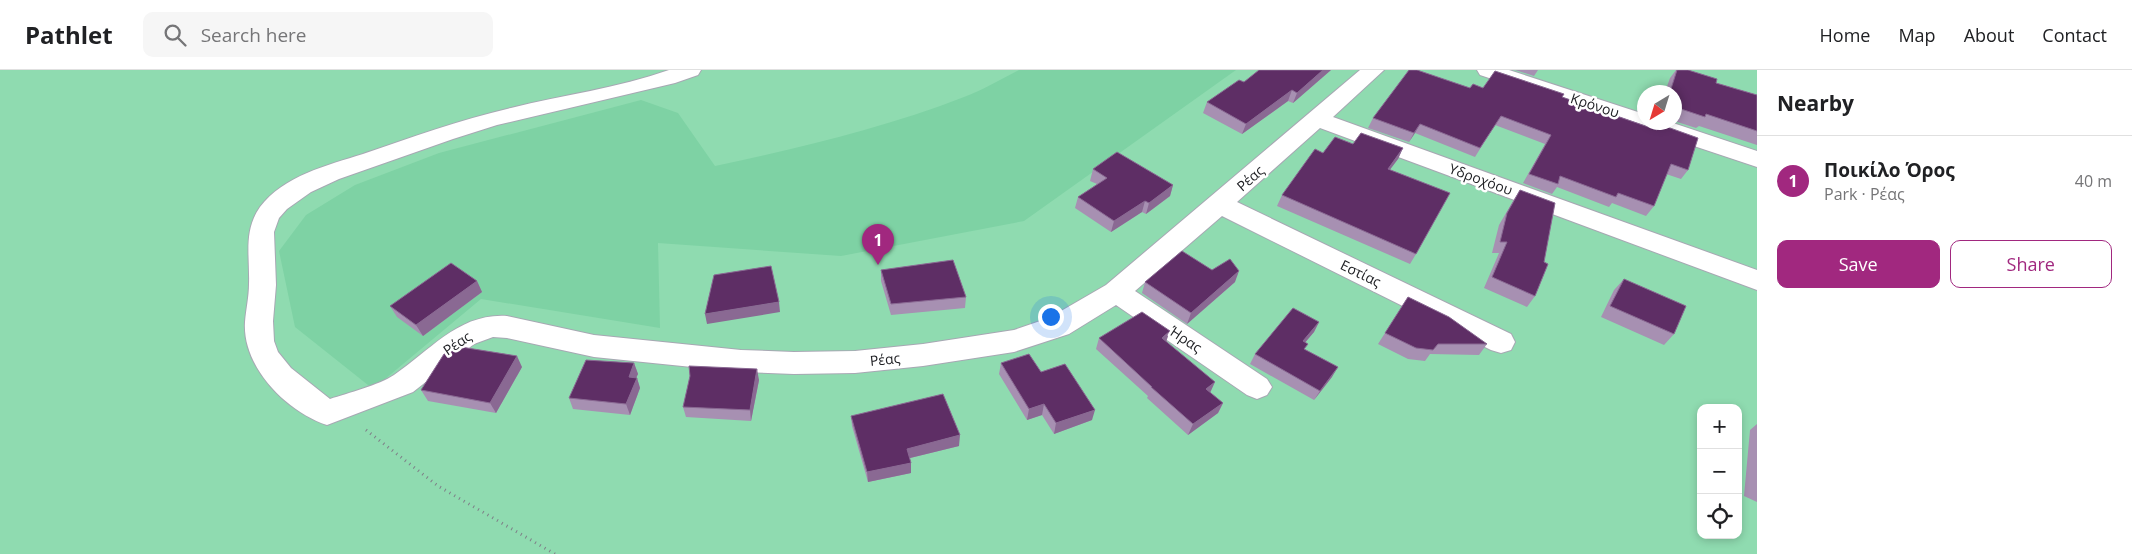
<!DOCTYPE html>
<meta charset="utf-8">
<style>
body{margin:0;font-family:"Open Sans",sans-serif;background:#f6f6f6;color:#202124}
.controls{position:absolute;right:15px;bottom:15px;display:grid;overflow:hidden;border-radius:10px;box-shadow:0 2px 8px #0003}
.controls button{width:45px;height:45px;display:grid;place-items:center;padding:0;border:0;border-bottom:1px solid #e0e0e0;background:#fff;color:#202124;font:25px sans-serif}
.compass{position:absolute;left:1637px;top:15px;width:45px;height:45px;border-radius:50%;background:#fff;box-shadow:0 2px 8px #0003;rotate:218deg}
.you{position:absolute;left:1050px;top:246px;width:18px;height:18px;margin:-12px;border:4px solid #fff;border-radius:50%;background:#1a73e8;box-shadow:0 0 0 8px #1a73e833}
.badge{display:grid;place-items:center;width:32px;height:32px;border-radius:50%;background:#a1287f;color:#fff;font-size:16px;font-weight:700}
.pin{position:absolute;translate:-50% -41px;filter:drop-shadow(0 1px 2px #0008)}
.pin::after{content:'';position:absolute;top:26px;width:18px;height:15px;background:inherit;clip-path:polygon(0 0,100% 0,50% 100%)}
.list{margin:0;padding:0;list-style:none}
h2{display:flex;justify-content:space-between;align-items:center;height:65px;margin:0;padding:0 20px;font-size:21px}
h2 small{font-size:16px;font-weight:400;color:#757577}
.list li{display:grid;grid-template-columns:32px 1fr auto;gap:15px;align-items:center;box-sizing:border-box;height:90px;padding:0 20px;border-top:1px solid #e0e0e0}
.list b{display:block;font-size:19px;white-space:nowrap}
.list p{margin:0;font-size:16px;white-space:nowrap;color:#757577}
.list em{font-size:16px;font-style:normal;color:#757577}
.actions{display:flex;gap:10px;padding:15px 20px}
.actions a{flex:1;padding:11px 0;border:1px solid #a1287f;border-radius:10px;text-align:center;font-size:18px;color:#a1287f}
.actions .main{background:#a1287f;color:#fff}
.icon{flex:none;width:28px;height:28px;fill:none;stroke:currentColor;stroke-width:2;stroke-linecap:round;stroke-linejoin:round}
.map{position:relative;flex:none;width:1757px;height:484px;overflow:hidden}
header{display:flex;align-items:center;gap:30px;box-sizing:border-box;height:70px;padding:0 25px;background:#fff;border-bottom:1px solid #e0e0e0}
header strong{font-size:24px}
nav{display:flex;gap:28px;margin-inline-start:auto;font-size:18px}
.search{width:350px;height:45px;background:#f6f6f6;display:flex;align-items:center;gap:12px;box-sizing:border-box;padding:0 18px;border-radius:10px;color:#757577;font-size:19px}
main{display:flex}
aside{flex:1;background:#fff}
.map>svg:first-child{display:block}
.green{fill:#8fdbb0;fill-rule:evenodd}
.forest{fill:#7ed2a4}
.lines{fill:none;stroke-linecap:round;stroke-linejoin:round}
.minor-casing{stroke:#a7a8b3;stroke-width:2}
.path{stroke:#7e7f87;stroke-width:3;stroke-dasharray:1 4.5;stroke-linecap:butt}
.minor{fill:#fff;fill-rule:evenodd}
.wall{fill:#a790b2}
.shaded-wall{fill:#8a6993}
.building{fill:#5e2e65;stroke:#8a6993}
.labels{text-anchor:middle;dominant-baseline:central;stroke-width:5;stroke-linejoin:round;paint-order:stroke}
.street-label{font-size:14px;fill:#202125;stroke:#fff}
</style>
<header>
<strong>Pathlet</strong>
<div class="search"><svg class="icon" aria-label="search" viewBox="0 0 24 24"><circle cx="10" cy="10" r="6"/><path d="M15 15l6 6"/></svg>Search here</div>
<nav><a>Home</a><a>Map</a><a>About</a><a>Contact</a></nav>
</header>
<main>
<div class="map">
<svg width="1757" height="484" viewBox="0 0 1757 484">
<rect width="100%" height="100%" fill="#f0f2fe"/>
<path class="green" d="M0 0H1757V484H0ZM1644 22H1674V52H1644ZM1701 338H1738V465H1701Z"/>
<path class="forest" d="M1019 0H1236L1024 151 841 186 658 173 660 258 481 229 373 319 295 257 279 181 306 145 355 115 439 83 641 30 678 43 715 96C799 78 884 58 964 27 983 20 1001 9 1019 0Z"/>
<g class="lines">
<defs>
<g id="minor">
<path d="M669 0H701L698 5 675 13 497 55 453 69 339 109 311 122 287 139 279 148 274 162 276 215 273 251 274 271 278 282 291 298 330 329C348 323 379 315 394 305 431 280 459 243 507 246L594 265 741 280 794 282 855 281 923 274 1014 260 1049 248 1106 215 1360 0H1384L1333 47 1757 200V220L1320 58 1237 132 1511 264 1515 272 1511 280 1501 283 1491 280 1222 146 1135 221 1267 309 1272 317 1267 325 1257 329 1247 325 1116 235 1069 264 1014 282 923 296 855 303 794 304 741 302 594 287 507 268 493 267 474 274 413 322 327 355C287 342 242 297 245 252 246 239 249 227 249 214 250 187 243 161 260 137 283 106 328 95 363 84 412 67 460 50 511 38 563 25 618 18 669 0Z"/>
<polygon points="1477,0 1509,0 1644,44 1644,52 1655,52 1652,57 1644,59 1636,57 1480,5"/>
<polygon points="1670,52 1757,81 1757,97 1655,63 1652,58 1655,53"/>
</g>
</defs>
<use href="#minor" class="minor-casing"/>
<polyline class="path" points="366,360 438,416 555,484"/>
<use href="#minor" class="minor"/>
</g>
<g class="wall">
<polygon points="1331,0 1293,33 1288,31 1242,64 1203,43 1207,32 1244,12"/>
<polygon points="1515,0 1538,0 1534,6"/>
<polygon points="1676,0 1688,0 1716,13 1757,25 1757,75 1699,56 1696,58 1674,51 1674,22 1665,22 1670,8"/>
<polygon points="1470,18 1483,18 1562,27 1655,59 1659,54 1688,100 1681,109 1666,104 1654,136 1646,146 1612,133 1609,137 1557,117 1552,124 1523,113 1545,74 1495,55 1475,87 1415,63 1409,72 1368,58 1373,48"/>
<polygon points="1353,74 1403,78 1398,89 1390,99 1416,184 1410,194 1277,136 1282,125"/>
<polygon points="1093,99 1173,115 1170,126 1146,144 1142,142 1111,162 1075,138 1078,127 1097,114 1090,111"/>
<polygon points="1520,120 1535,226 1527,237 1484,218 1499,183 1492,183 1499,155 1513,131"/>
<polygon points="881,200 966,227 965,238 891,245 881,211"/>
<polygon points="1212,200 1235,212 1187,254 1142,223 1145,212"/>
<polygon points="1624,209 1674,264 1664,275 1601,247 1614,220"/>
<polygon points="477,211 482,222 423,266 397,247 390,236"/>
<polygon points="1408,227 1487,274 1479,285 1430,284 1425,291 1408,289 1378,274"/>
<polygon points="1319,252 1314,262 1305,272 1305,279 1332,307 1314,330 1250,294 1255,284"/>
<polygon points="1099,268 1166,271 1210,322 1223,333 1218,343 1188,365 1147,328 1148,326 1096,279"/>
<polygon points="634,293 638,304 636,307 637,308 640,318 630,345 573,339 569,328"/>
<polygon points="1001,293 1041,302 1092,350 1054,364 1042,345 1027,350 999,304"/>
<polygon points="522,297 496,343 428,331 421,320"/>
<polygon points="690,306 759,310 751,351 686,347 683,337"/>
<polygon points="851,346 959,376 910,388 911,403 868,412 852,356"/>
<polygon points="1757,354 1757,436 1757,432 1744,426 1750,360"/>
</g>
<g class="shaded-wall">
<polygon points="1323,0 1331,0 1293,33 1297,23"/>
<polygon points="1292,20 1288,31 1242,64 1246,54"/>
<polygon points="1420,54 1415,63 1409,72 1414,63"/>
<polygon points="1403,78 1398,89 1383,109 1388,99"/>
<polygon points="1173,115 1170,126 1146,144 1149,133"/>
<polygon points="1145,131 1142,142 1111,162 1114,151"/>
<polygon points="1239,201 1235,212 1187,254 1191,243"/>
<polygon points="477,211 482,222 423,266 416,255"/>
<polygon points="779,232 780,242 707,254 705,244"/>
<polygon points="1319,252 1314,262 1298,281 1303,271"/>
<polygon points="1170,261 1166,272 1162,268"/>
<polygon points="517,286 522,297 496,343 490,333"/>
<polygon points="634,293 638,304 632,317 629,307"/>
<polygon points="1338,297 1332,307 1314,330 1320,321"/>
<polygon points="757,299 759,310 751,351 750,340"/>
<polygon points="637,308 640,318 630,345 626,334"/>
<polygon points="1215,312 1210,323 1206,319"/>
<polygon points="1223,333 1218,343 1188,365 1193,354"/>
<polygon points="1044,334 1042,345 1027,350 1029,339"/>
<polygon points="1095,340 1092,350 1054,364 1056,353"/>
<polygon points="960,365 959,376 906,389 907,379"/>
<polygon points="911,393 911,403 868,412 867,402"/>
</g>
<g class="building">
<polygon points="1259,0 1323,0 1297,23 1292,20 1246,54 1207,32 1239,10 1244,12"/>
<polygon points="1409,0 1417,0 1470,18 1473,14 1483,18 1495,1 1564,24 1562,27 1657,60 1659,54 1698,68 1688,100 1671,94 1654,136 1618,123 1616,127 1560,106 1558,114 1529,104 1551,65 1501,46 1480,78 1420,54 1414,63 1373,48"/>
<polygon points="1677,0 1688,0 1717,9 1716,13 1757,25 1757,61 1706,44 1705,47 1681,39 1674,39 1674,22 1670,22"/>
<polygon points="1361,63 1403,78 1388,99 1450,123 1416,184 1282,125 1315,79 1323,83 1335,67 1353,74"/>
<polygon points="1117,82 1173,115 1149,133 1145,131 1114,151 1078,127 1107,108 1093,99"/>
<polygon points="1520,120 1555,133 1544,192 1548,194 1535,226 1492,207 1507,172 1500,172 1507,143"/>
<polygon points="1182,181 1212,200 1230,189 1239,201 1191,243 1145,212"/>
<polygon points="953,190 966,227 891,234 881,200"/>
<polygon points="451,193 477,211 416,255 390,236"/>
<polygon points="771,196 779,232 705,244 714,205"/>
<polygon points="1624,209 1686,236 1674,264 1610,236"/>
<polygon points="1408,227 1449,247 1487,274 1438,274 1433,280 1416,278 1385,263"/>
<polygon points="1293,238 1319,252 1303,271 1308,274 1304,279 1338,297 1320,321 1255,284"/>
<polygon points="1142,242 1170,261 1162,268 1215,312 1206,319 1223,333 1193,354 1151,317 1152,317 1099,268"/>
<polygon points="455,276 517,286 490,333 421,320 444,284"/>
<polygon points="1029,284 1041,302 1065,294 1095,340 1056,353 1044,334 1029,339 1001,293"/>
<polygon points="586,290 634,293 629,307 637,308 626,334 569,328"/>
<polygon points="689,296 757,299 750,340 683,337 690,306"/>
<polygon points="943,324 960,365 907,379 911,393 867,402 851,346"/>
</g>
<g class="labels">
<g class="street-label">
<text transform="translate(1595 35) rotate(18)">Κρόνου</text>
<text transform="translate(1250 108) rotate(-41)">Ρέας</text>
<text transform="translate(1481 109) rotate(20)">Υδροχόου</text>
<text transform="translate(1361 203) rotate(26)">Εστίας</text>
<text transform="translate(1186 269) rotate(34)">Ήρας</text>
<text transform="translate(457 273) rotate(-34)">Ρέας</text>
<text transform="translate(885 289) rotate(-6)">Ρέας</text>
</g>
</g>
</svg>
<div class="controls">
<button>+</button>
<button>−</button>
<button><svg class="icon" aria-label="locate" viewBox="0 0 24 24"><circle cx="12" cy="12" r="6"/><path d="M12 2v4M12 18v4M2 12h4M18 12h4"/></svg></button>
</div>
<svg class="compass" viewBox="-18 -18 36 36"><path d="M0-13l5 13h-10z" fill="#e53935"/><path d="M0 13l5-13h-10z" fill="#757577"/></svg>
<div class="you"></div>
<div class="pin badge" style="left:878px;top:195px">1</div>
</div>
<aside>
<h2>Nearby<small></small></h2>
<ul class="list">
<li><span class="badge">1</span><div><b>Ποικίλο Όρος</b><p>Park · Ρέας</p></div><em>40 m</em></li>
</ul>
<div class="actions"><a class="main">Save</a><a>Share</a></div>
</aside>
</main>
